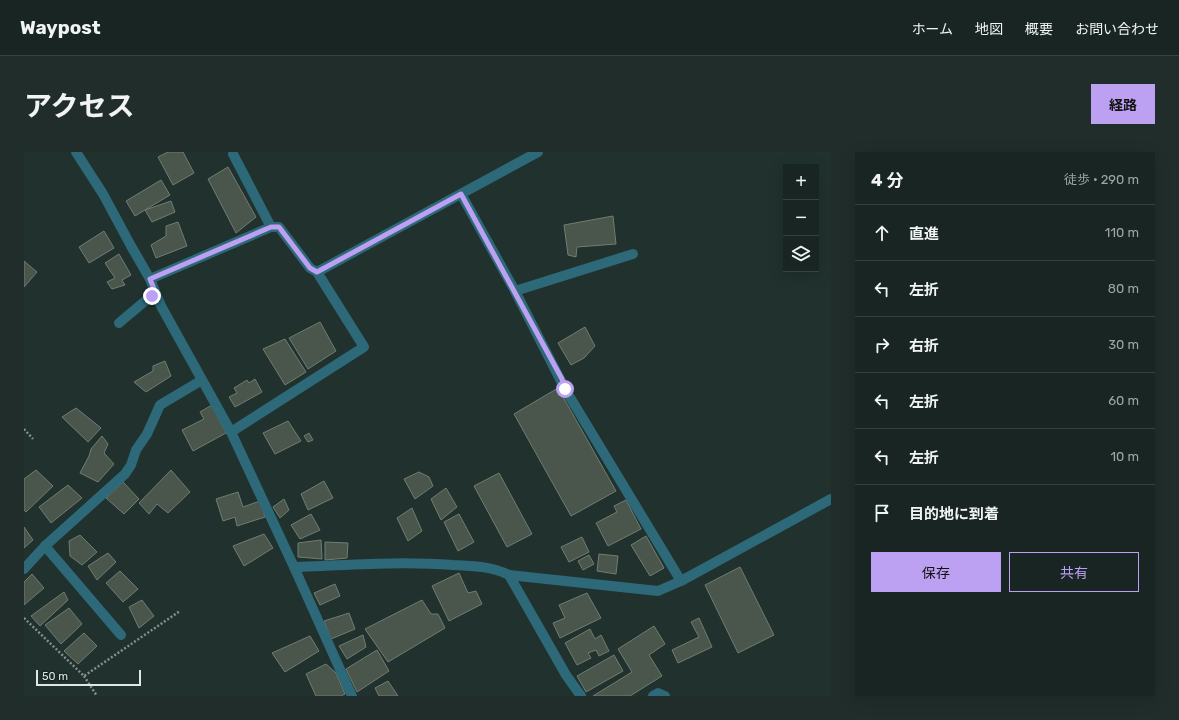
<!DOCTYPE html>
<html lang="ja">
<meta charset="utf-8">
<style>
body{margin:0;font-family:Rubik,"Noto Sans JP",sans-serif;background:#212d2a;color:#f1f3f6}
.controls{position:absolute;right:12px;top:12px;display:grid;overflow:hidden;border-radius:0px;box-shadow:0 4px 16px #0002}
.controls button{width:36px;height:36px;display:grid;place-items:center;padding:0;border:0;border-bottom:1px solid #364240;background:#182522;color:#f1f3f6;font:20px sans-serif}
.scale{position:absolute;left:12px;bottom:10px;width:105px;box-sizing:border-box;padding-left:4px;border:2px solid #dde7e5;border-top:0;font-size:11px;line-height:14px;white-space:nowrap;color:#dde7e5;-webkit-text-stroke:3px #172725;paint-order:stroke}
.stop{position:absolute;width:12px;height:12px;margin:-9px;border:3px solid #bca0f2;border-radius:50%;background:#fff}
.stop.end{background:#bca0f2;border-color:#fff;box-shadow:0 1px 4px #0008}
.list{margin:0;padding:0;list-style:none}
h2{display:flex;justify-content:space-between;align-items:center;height:52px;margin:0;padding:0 16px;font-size:17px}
h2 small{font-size:13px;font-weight:400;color:#9fa5a5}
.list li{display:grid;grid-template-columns:26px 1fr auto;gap:12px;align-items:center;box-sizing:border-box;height:56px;padding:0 16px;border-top:1px solid #364240}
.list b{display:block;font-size:15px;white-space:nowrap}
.list em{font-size:13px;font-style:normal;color:#9fa5a5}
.actions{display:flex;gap:8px;padding:12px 16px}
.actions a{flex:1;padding:9px 0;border:1px solid #bca0f2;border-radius:0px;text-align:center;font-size:14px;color:#bca0f2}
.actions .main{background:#bca0f2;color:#111}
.icon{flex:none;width:22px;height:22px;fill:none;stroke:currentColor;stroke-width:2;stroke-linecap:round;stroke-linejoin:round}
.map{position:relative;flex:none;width:807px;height:544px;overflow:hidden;border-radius:0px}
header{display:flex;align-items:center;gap:24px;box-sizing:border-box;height:56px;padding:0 20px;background:#182522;border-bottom:1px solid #364240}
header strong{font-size:19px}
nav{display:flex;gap:22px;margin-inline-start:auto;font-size:14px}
.intro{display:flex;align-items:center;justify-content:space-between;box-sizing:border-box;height:96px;padding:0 24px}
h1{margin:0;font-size:28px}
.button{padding:10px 18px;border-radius:0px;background:#bca0f2;color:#111;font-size:14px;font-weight:700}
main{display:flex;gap:24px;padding:0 24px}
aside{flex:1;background:#182522;border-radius:0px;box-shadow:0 4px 16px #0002}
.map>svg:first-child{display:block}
.building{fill:#4a564b;stroke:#707d72}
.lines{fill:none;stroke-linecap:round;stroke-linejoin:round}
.path{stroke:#84918f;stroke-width:2.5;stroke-dasharray:2 2;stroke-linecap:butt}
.minor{stroke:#2d6978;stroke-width:10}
.route{stroke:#bca0f2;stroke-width:5}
</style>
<header>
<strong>Waypost</strong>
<nav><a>ホーム</a><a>地図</a><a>概要</a><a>お問い合わせ</a></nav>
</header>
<div class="intro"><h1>アクセス</h1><a class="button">経路</a></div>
<main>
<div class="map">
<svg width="807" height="544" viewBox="0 0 807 544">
<rect width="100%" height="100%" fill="#20312e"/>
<g class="building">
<polygon points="144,0 159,0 170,21 149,33 134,5"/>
<polygon points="204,15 232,65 212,81 184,27"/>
<polygon points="137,28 146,43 111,64 102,49"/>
<polygon points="147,49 151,60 128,70 121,58"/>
<polygon points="589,64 592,92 553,95 552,105 544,103 540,73"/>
<polygon points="154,70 163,94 132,106 127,93 142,84 142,74"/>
<polygon points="80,79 90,96 65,111 55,95"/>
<polygon points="95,102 107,123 98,128 101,133 88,137 83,130 91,126 81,111"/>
<polygon points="0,109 13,120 0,135"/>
<polygon points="296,170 312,199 284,217 265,186"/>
<polygon points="561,175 571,194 560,206 547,213 534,191"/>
<polygon points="261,187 282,220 261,233 239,197"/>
<polygon points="141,209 147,224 122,240 110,230 129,219 129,214"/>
<polygon points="231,227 238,240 211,255 205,245 213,241 210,236 223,228 225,231"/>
<polygon points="534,236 592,339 547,364 490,262"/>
<polygon points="188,253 202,281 169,299 158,278 180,267 176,260"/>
<polygon points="52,256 77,276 64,290 38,265"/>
<polygon points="264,269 277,289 251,302 239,281"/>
<polygon points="285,281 289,288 284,290 280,284"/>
<polygon points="78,284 84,292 80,301 90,312 74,330 56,321 65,304 67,297"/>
<polygon points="12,318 29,334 2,360 0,358 0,327"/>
<polygon points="147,318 166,340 144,361 133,352 125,362 115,351"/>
<polygon points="395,320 405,325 409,334 391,347 380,327"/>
<polygon points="475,321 508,382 483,395 450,334"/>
<polygon points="300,329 309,346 284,358 277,342"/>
<polygon points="99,330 115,347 100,362 82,346"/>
<polygon points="44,333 58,346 27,371 15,355"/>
<polygon points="422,336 433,355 417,368 407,347"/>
<polygon points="214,340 219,355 236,349 241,365 213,374 211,365 199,369 192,347"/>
<polygon points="260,347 265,358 256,366 249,355"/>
<polygon points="602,348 617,377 584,394 572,371 593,360 590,354"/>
<polygon points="388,356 398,379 384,389 373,366"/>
<polygon points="287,362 296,378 276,387 267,373"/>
<polygon points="435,362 450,390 434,399 420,370"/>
<polygon points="0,375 9,388 0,396"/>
<polygon points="240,382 249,396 220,414 209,394"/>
<polygon points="56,383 73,400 58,413 46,404 45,389"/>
<polygon points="622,384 640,416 626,424 607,393"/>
<polygon points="558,385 565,400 545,410 537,395"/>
<polygon points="297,388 298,407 274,405 274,391"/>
<polygon points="301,390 324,391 323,406 301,408"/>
<polygon points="84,401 92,410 73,428 64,414"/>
<polygon points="575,402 594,404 592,422 573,419"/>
<polygon points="565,403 570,412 559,418 554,409"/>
<polygon points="716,415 750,483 714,501 681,433"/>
<polygon points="96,419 114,437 99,450 82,431"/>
<polygon points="435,421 444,441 452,439 458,452 425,469 408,434"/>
<polygon points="8,422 20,436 0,453 0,430"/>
<polygon points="311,432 316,444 296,453 290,441"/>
<polygon points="40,440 44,448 16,474 7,464"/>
<polygon points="563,441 577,466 536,486 529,471 541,466 535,453"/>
<polygon points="118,448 130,464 115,476 105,455"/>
<polygon points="398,448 407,462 414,462 421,476 364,510 341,477"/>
<polygon points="45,456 58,472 37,492 21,473"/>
<polygon points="325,461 331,477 307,487 300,469"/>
<polygon points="675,466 688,495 654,511 648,498 675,485 667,470"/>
<polygon points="630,474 641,492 625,503 638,524 606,544 569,544 608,520 594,497"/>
<polygon points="566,477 571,487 577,483 585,499 575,504 572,498 564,501 567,506 553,513 541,491"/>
<polygon points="60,481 73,494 54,512 40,499"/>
<polygon points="339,483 342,495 323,507 315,494"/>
<polygon points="286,484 295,499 261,520 248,501"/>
<polygon points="353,498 365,519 333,540 322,517"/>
<polygon points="590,503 599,519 562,540 553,524"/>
<polygon points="302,512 312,521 321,542 317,544 292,544 282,522"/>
<polygon points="364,529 374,544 355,544 351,536"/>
</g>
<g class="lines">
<g class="path">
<polyline points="0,277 9,287"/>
<polyline points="0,466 60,524 156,459"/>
<polyline points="60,524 73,544"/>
</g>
<g class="minor">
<polyline points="52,0 79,42 107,94 126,127 137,154 207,280 270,415 328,544"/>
<polyline points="209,2 247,75"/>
<polyline points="437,42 491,139 541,237 657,429"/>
<polyline points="126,127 247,75 255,75 286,116 293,120 514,0"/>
<polyline points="491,139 609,102"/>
<polyline points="95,171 127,144 132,142"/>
<polyline points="207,280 340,195 293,120"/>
<polyline points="21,394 97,483"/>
<path d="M270 415C323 413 376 409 429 413 449 414 467 414 485 423L542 523 557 544"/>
<polyline points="0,417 21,394 101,322 107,313 112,298 123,282 136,253 178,228"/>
<polyline points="485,423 634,439 657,429 807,347"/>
<polyline points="629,544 634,541 641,544"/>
</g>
</g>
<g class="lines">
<polyline class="route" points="128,144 132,142 126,127 247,75 255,75 286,116 293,120 437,42 538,227 541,237"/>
</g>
</svg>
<div class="controls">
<button>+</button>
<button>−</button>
<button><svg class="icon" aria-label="layers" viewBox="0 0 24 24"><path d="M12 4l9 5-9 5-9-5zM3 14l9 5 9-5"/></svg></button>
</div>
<div class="scale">50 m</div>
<div class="stop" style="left:541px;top:237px"></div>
<div class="stop end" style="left:128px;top:144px"></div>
</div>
<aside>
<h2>4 分<small>徒歩 · 290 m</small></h2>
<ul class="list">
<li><svg class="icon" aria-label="ahead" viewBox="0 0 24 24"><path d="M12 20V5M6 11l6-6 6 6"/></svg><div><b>直進</b></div><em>110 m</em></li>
<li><svg class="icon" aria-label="left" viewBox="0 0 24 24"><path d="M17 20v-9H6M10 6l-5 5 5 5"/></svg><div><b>左折</b></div><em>80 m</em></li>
<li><svg class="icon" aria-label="right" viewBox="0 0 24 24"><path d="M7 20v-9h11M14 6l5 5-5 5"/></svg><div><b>右折</b></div><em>30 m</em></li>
<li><svg class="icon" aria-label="left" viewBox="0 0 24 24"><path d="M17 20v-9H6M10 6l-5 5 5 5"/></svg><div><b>左折</b></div><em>60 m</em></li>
<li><svg class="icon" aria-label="left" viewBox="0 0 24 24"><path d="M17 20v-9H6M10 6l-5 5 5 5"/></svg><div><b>左折</b></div><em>10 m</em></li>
<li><svg class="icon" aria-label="arrive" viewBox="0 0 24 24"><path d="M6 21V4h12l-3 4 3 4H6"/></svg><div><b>目的地に到着</b></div></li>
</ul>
<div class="actions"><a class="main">保存</a><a>共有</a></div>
</aside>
</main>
